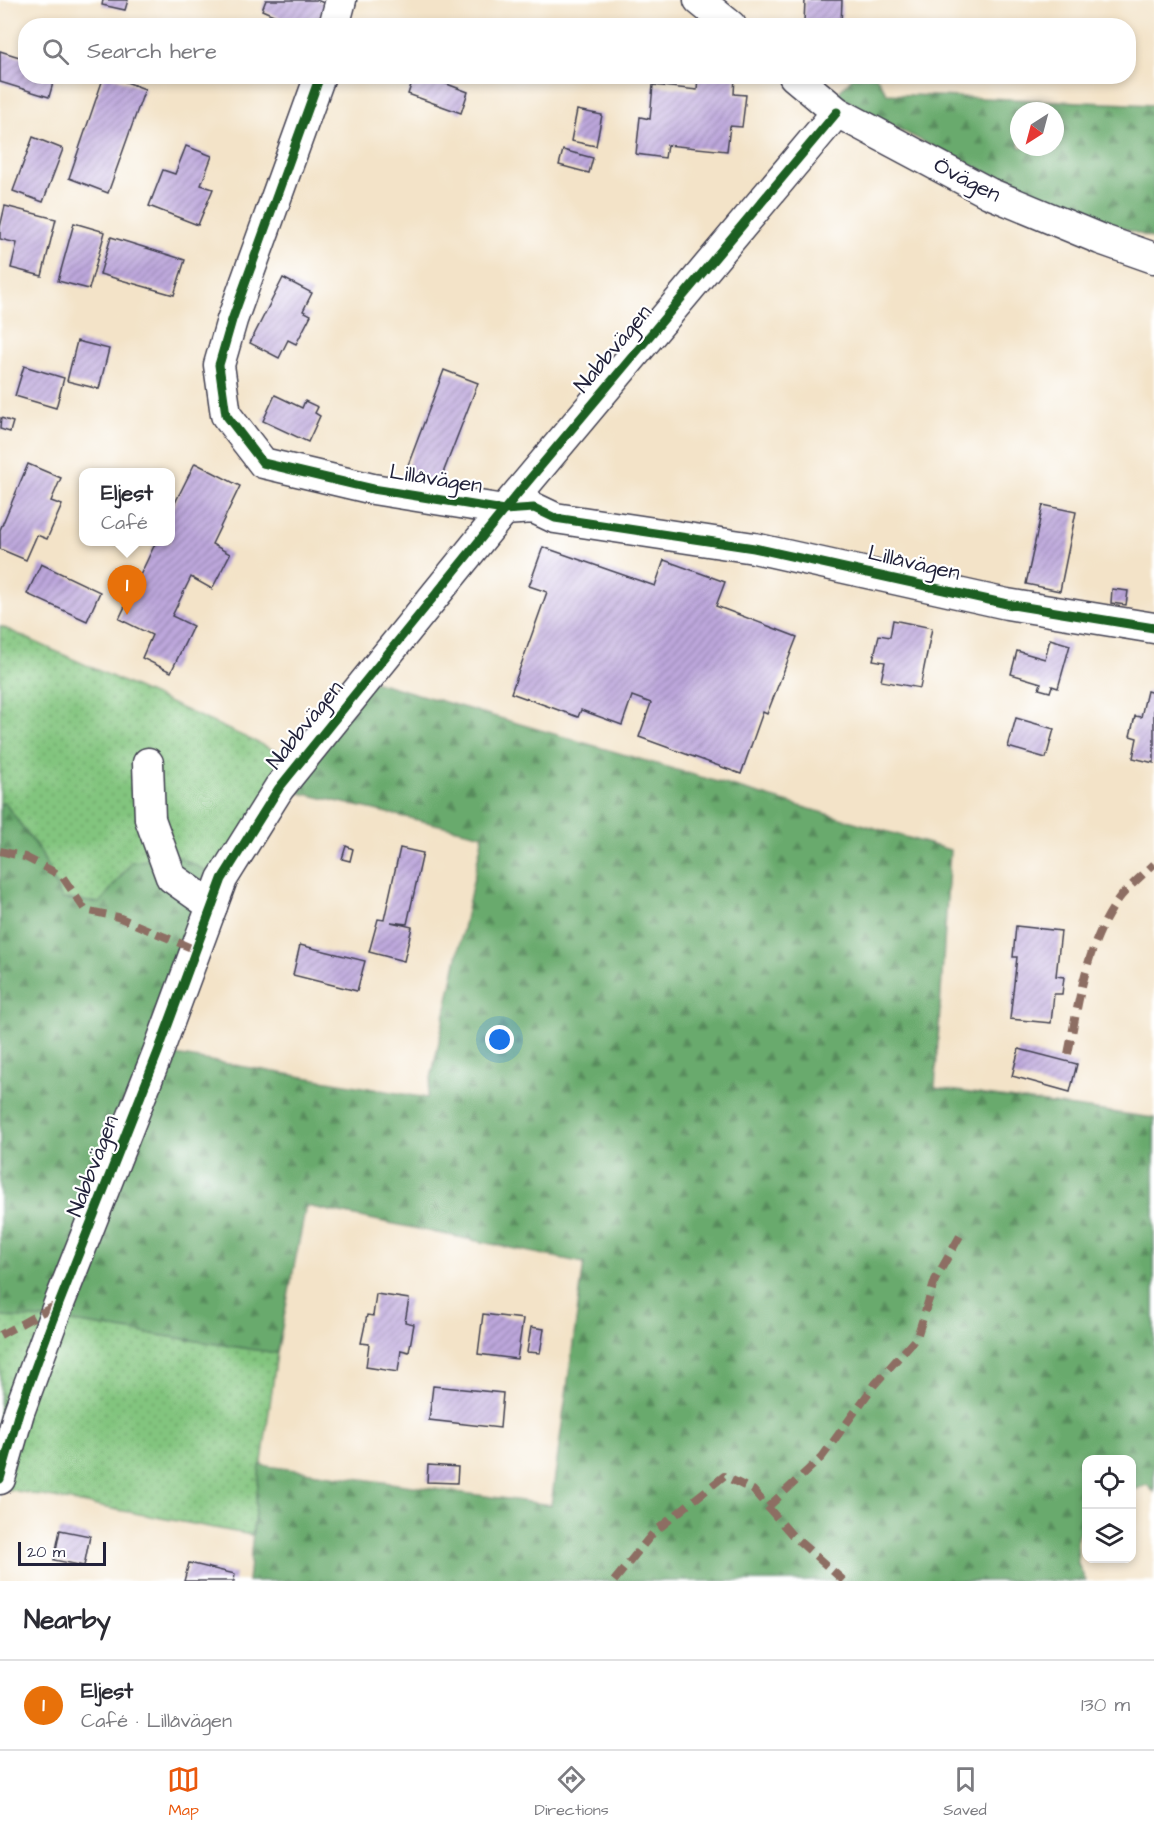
<!DOCTYPE html>
<meta charset="utf-8">
<style>
body{margin:0;font-family:"Architects Daughter",sans-serif;background:#f2f2f3;color:#2b2b33}
.controls{position:absolute;right:18px;bottom:18px;display:grid;overflow:hidden;border-radius:12px;box-shadow:0 3px 9px #0003}
.controls button{width:54px;height:54px;display:grid;place-items:center;padding:0;border:0;border-bottom:2px solid #e1e1e2;background:#fff;color:#2b2b33;font:30px sans-serif}
.compass{position:absolute;left:1010px;top:102px;width:54px;height:54px;border-radius:50%;background:#fff;box-shadow:0 3px 9px #0003;rotate:216deg}
.scale{position:absolute;left:18px;bottom:15px;width:88px;box-sizing:border-box;padding-left:6px;border:3px solid #22223b;border-top:0;font-size:16px;line-height:21px;white-space:nowrap;color:#22223b;-webkit-text-stroke:4px #fff;paint-order:stroke}
.you{position:absolute;left:500px;top:1040px;width:21px;height:21px;margin:-15px;border:4px solid #fff;border-radius:50%;background:#1a73e8;box-shadow:0 0 0 9px #1a73e833}
.badge{display:grid;place-items:center;width:39px;height:39px;border-radius:50%;background:#ea580c;color:#fff;font-size:20px;font-weight:700}
.pin{position:absolute;translate:-50% -50px;filter:drop-shadow(0 2px 3px #0008)}
.pin::after{content:'';position:absolute;top:32px;width:21px;height:18px;background:inherit;clip-path:polygon(0 0,100% 0,50% 100%)}
.popup{position:absolute;left:79px;top:468px;width:96px;height:78px;box-sizing:border-box;display:grid;place-content:center;border-radius:12px;background:#fff;filter:drop-shadow(0 2px 4px #0005);font-size:20px;white-space:nowrap;color:#7c7c81}
.popup b{font-size:22px;color:#2b2b33}
.popup::after{content:'';position:absolute;left:50%;top:100%;margin-left:-12px;border:12px solid transparent;border-top-color:#fff}
.list{margin:0;padding:0;list-style:none}
h2{display:flex;justify-content:space-between;align-items:center;height:78px;margin:0;padding:0 24px;font-size:26px}
h2 small{font-size:20px;font-weight:400;color:#7c7c81}
.list li{display:grid;grid-template-columns:39px 1fr auto;gap:18px;align-items:center;box-sizing:border-box;height:90px;padding:0 24px;border-top:2px solid #e1e1e2}
.list b{display:block;font-size:22px;white-space:nowrap}
.list p{margin:0;font-size:20px;white-space:nowrap;color:#7c7c81}
.list em{font-size:20px;font-style:normal;color:#7c7c81}
.icon{flex:none;width:33px;height:33px;fill:none;stroke:currentColor;stroke-width:2;stroke-linecap:round;stroke-linejoin:round}
.map{position:relative;flex:none;width:1154px;height:1581px;overflow:hidden}
.search{position:absolute;background:#fff;box-shadow:0 3px 9px #0003;left:18px;right:18px;top:18px;height:66px;display:flex;align-items:center;gap:15px;box-sizing:border-box;padding:0 21px;border-radius:24px;color:#7c7c81;font-size:22px}
.sheet{height:168px;background:#fff}
nav{display:flex;justify-content:space-around;align-items:center;box-sizing:border-box;height:84px;border-top:2px solid #e1e1e2;background:#fff;font-size:16px;color:#7c7c81}
nav a{display:grid;justify-items:center;gap:3px}
nav .on{color:#ea580c}
.map>svg:first-child{display:block}
.grass{fill:url(#grass-dots);stroke:#52745c;stroke-width:1.5}
.forest{fill:url(#forest-firs);stroke:#466654;stroke-width:1.5;fill-rule:evenodd}
.building{fill:url(#building-hatch)}
.lines{fill:none;stroke-linecap:round;stroke-linejoin:round}
.street-casing{stroke:#413f50;stroke-width:33}
.street{stroke:#fff;stroke-width:30}
.quiet{stroke:#8d6e63;stroke-width:8;stroke-dasharray:15 8;stroke-linecap:butt}
.cycleway-casing{stroke:#fff;stroke-width:13}
.cycleway{stroke:#1b5e20;stroke-width:9}
.labels{text-anchor:middle;dominant-baseline:central;stroke-width:4.5;stroke-linejoin:round;paint-order:stroke}
.street-label{font-size:22px;fill:#22223b;stroke:#fff}
</style>
<div class="map">
<svg width="1154" height="1581" viewBox="0 0 1154 1581">
<defs>
<pattern id="grass-dots" width="8" height="8" patternUnits="userSpaceOnUse" patternTransform="scale(1.5)"><rect width="8" height="8" fill="#82c57e"/><path d="M2 2h.1M6 6h.1" fill="none" stroke="#6aa068" stroke-width="1.8" stroke-linecap="round"/></pattern>
<pattern id="forest-firs" width="22" height="20" patternUnits="userSpaceOnUse" patternTransform="scale(1.5)"><rect width="22" height="20" fill="#69aa6d"/><path d="M5 1l3.5 6h-7zM16 11l3.5 6h-7z" fill="#568a5b"/></pattern>
<pattern id="building-hatch" width="6" height="6" patternUnits="userSpaceOnUse" patternTransform="scale(1.5)"><rect width="6" height="6" fill="#bda7dc"/><path d="M-1 1l2-2M0 6l6-6M5 7l2-2" fill="none" stroke="#9988b4"/></pattern>
</defs>
<rect width="100%" height="100%" fill="#fff"/>
<filter id="ink" filterUnits="userSpaceOnUse"><feTurbulence type="fractalNoise" baseFrequency=".0167" numOctaves="2"/><feDisplacementMap in="SourceGraphic" scale="12" xChannelSelector="R" yChannelSelector="G"/><feConvolveMatrix kernelMatrix="1 2 1 2 8 2 1 2 1" color-interpolation-filters="sRGB"/></filter>
<filter id="wash" filterUnits="userSpaceOnUse"><feTurbulence type="fractalNoise" baseFrequency=".008" numOctaves="4" result="noise"/><feDisplacementMap in="SourceGraphic" scale="24" xChannelSelector="R" yChannelSelector="G"/><feGaussianBlur stdDeviation="1.35" result="paint"/><feColorMatrix in="noise" values="0 0 0 0 0 0 0 0 0 0 0 0 0 0 0 0 0 1.4 0 .05"/><feComposite in="paint" operator="in"/></filter>
<g filter="url(#wash)">
<rect width="100%" height="100%" fill="#f3e3c8"/>
<g class="grass">
<polygon points="0,626 300,762 222,879 132,862 100,903 62,899 40,851 4,802 0,805"/>
<polygon points="0,1317 53,1319 277,1353 252,1535 0,1488"/>
</g>
<g class="forest">
<path d="M876 76 887 94 1154 105V239C1081 215 1011 185 942 151 906 133 871 116 837 94L853 77ZM1019 111H1055V147H1019Z"/>
<polygon points="363,678 950,850 935,1088 1154,1118 1154,1492 1147,1485 1132,1490 1132,1460 1086,1460 1086,1518 1077,1537 1078,1564 1086,1581 248,1581 260,1465 551,1505 584,1263 306,1206 277,1353 53,1319 0,1317 0,805 4,802 40,851 62,899 100,903 132,862 177,856 222,879 158,1052 427,1098 483,835 279,788"/>
</g>
<g id="blocks">
<g class="building">
<polygon points="103,0 128,0 125,10 102,5"/>
<polygon points="266,0 317,0 326,4 316,26 305,26 293,20 292,23 262,10"/>
<polygon points="805,0 842,0 841,24 804,22"/>
<polygon points="0,51 26,59 26,76 55,76 49,97 0,82"/>
<polygon points="104,76 110,76 145,89 108,193 69,178"/>
<polygon points="414,76 426,76 468,92 461,113 408,94"/>
<polygon points="698,76 735,76 734,94 746,95 742,127 730,126 727,151 667,145 665,158 636,154 640,117 650,119 653,85 697,90"/>
<polygon points="577,110 602,115 596,146 571,141"/>
<polygon points="33,137 63,149 43,202 13,191"/>
<polygon points="186,146 212,156 201,185 213,189 198,225 149,206 163,170 175,174"/>
<polygon points="563,150 593,158 589,173 559,165"/>
<polygon points="5,206 56,219 42,276 11,268 17,243 0,239 0,227"/>
<polygon points="74,223 105,232 89,289 58,281"/>
<polygon points="111,237 185,260 174,295 100,274"/>
<polygon points="283,278 312,293 303,311 311,315 296,344 288,340 279,358 250,343"/>
<polygon points="77,341 109,349 99,389 67,381"/>
<polygon points="24,366 64,378 56,408 15,396"/>
<polygon points="444,370 478,383 438,486 405,473"/>
<polygon points="275,395 302,408 305,401 318,407 315,413 320,416 308,442 263,421"/>
<polygon points="1,418 13,422 10,432 0,429"/>
<polygon points="195,463 240,486 212,544 230,554 212,589 191,577 172,616 193,626 171,672 142,658 152,635 119,619 156,542 170,542 170,513"/>
<polygon points="28,464 61,478 51,501 62,505 47,539 37,535 26,560 0,549 0,530"/>
<polygon points="1043,505 1076,512 1060,591 1026,584"/>
<polygon points="543,547 655,586 664,560 725,582 716,606 797,637 767,714 763,712 741,774 639,737 651,703 632,696 622,725 581,710 578,717 511,693 547,592 529,586"/>
<polygon points="41,564 100,592 87,621 27,594"/>
<polygon points="1112,589 1128,591 1126,605 1111,603"/>
<polygon points="893,620 932,628 920,688 881,681 885,662 873,660 879,635 890,637"/>
<polygon points="1050,639 1070,645 1058,688 1052,686 1050,692 1039,689 1041,683 1011,674 1017,651 1045,659"/>
<polygon points="1147,691 1154,693 1154,763 1133,758 1137,738 1130,736 1135,716 1141,717"/>
<polygon points="1016,718 1054,729 1046,758 1008,747"/>
<polygon points="346,846 353,849 350,861 342,859"/>
<polygon points="400,848 423,853 407,924 391,922 412,927 404,961 369,952 378,919 384,920"/>
<polygon points="1016,926 1061,931 1056,976 1064,977 1062,994 1054,994 1051,1023 1010,1019 1017,957 1013,957"/>
<polygon points="300,945 365,961 357,991 293,975"/>
<polygon points="1019,1049 1077,1064 1070,1092 1012,1076"/>
<polygon points="376,1294 409,1299 405,1322 414,1324 409,1352 401,1350 398,1372 366,1367 369,1344 361,1343 367,1315 373,1316"/>
<polygon points="483,1314 523,1319 517,1359 478,1354"/>
<polygon points="531,1327 544,1329 540,1353 527,1352"/>
<polygon points="433,1386 503,1393 500,1428 429,1420"/>
<polygon points="428,1465 458,1467 457,1483 427,1482"/>
<polygon points="60,1530 90,1536 84,1566 54,1560"/>
<polygon points="189,1563 235,1574 234,1581 184,1581"/>
</g>
</g>
</g>
<g filter="url(#ink)">
<use href="#blocks" fill-opacity="0" stroke="#413f50" stroke-width="1.5"/>
<g class="lines">
<defs>
<g id="street">
<polyline points="699,0 731,26"/>
<polyline points="334,26 341,0"/>
<polyline points="320,76 232,320 219,365 226,415 263,463 373,489 504,510 534,508 555,518 754,548 1007,604 1154,628"/>
<polyline points="794,76 837,112 989,193 1100,239 1154,258"/>
<polyline points="148,763 150,819 171,877 212,906"/>
<polyline points="0,1479 19,1412 53,1319 158,1052 222,879 279,788 504,510 837,112"/>
</g>
</defs>
<use href="#street" class="street-casing"/>
<use href="#street" class="street"/>
<g class="quiet">
<polyline points="0,851 25,857 62,876 85,910 118,917 196,950"/>
<path d="M1068 1054C1079 1001 1086 945 1118 900 1128 887 1142 876 1154 864"/>
<polyline points="0,1335 58,1304"/>
<polyline points="768,1507 822,1457 875,1384 917,1337 935,1280 961,1234"/>
<polyline points="614,1581 653,1533 724,1476 753,1490 792,1535 844,1581"/>
</g>
<defs>
<g id="cycleway">
<polyline points="320,76 232,320 219,365 226,415 263,463 373,489 504,510 534,508 555,518 754,548 1007,604 1154,628"/>
<polyline points="0,1479 19,1412 53,1319 158,1052 222,879 279,788 504,510 837,112"/>
</g>
</defs>
<use href="#cycleway" class="cycleway-casing"/>
<use href="#cycleway" class="cycleway"/>
</g>
</g>
<g class="labels">
<g class="street-label">
<text transform="translate(967 180) rotate(27)">Övägen</text>
<text transform="translate(613 349) rotate(-50)">Nabbvägen</text>
<text transform="translate(436 479) rotate(9)">Lillåvägen</text>
<text transform="translate(914 563) rotate(13)">Lillåvägen</text>
<text transform="translate(305 725) rotate(-51)">Nabbvägen</text>
<text transform="translate(93 1166) rotate(-69)">Nabbvägen</text>
</g>
</g>
</svg>
<div class="controls">
<button><svg class="icon" aria-label="locate" viewBox="0 0 24 24"><circle cx="12" cy="12" r="6"/><path d="M12 2v4M12 18v4M2 12h4M18 12h4"/></svg></button>
<button><svg class="icon" aria-label="layers" viewBox="0 0 24 24"><path d="M12 4l9 5-9 5-9-5zM3 14l9 5 9-5"/></svg></button>
</div>
<svg class="compass" viewBox="-18 -18 36 36"><path d="M0-13l5 13h-10z" fill="#e53935"/><path d="M0 13l5-13h-10z" fill="#7c7c81"/></svg>
<div class="scale">20 m</div>
<div class="you"></div>
<div class="pin badge" style="left:127px;top:615px;background:#e8710a">1</div>
<div class="popup"><b>Eljest</b>Café</div>
<div class="search"><svg class="icon" aria-label="search" viewBox="0 0 24 24"><circle cx="10" cy="10" r="6"/><path d="M15 15l6 6"/></svg>Search here</div>
</div>
<section class="sheet">
<h2>Nearby<small></small></h2>
<ul class="list">
<li><span class="badge" style="background:#e8710a">1</span><div><b>Eljest</b><p>Café · Lillåvägen</p></div><em>130 m</em></li>
</ul>
</section>
<nav>
<a class="on"><svg class="icon" aria-label="map" viewBox="0 0 24 24"><path d="M3 6l6-2 6 2 6-2v14l-6 2-6-2-6 2zM9 4v14M15 6v14"/></svg>Map</a>
<a><svg class="icon" aria-label="directions" viewBox="0 0 24 24"><path d="M12 3l9 9-9 9-9-9zM9 14v-3h6M13 9l2 2-2 2"/></svg>Directions</a>
<a><svg class="icon" aria-label="saved" viewBox="0 0 24 24"><path d="M7 4h10v16l-5-4-5 4z"/></svg>Saved</a>
</nav>
